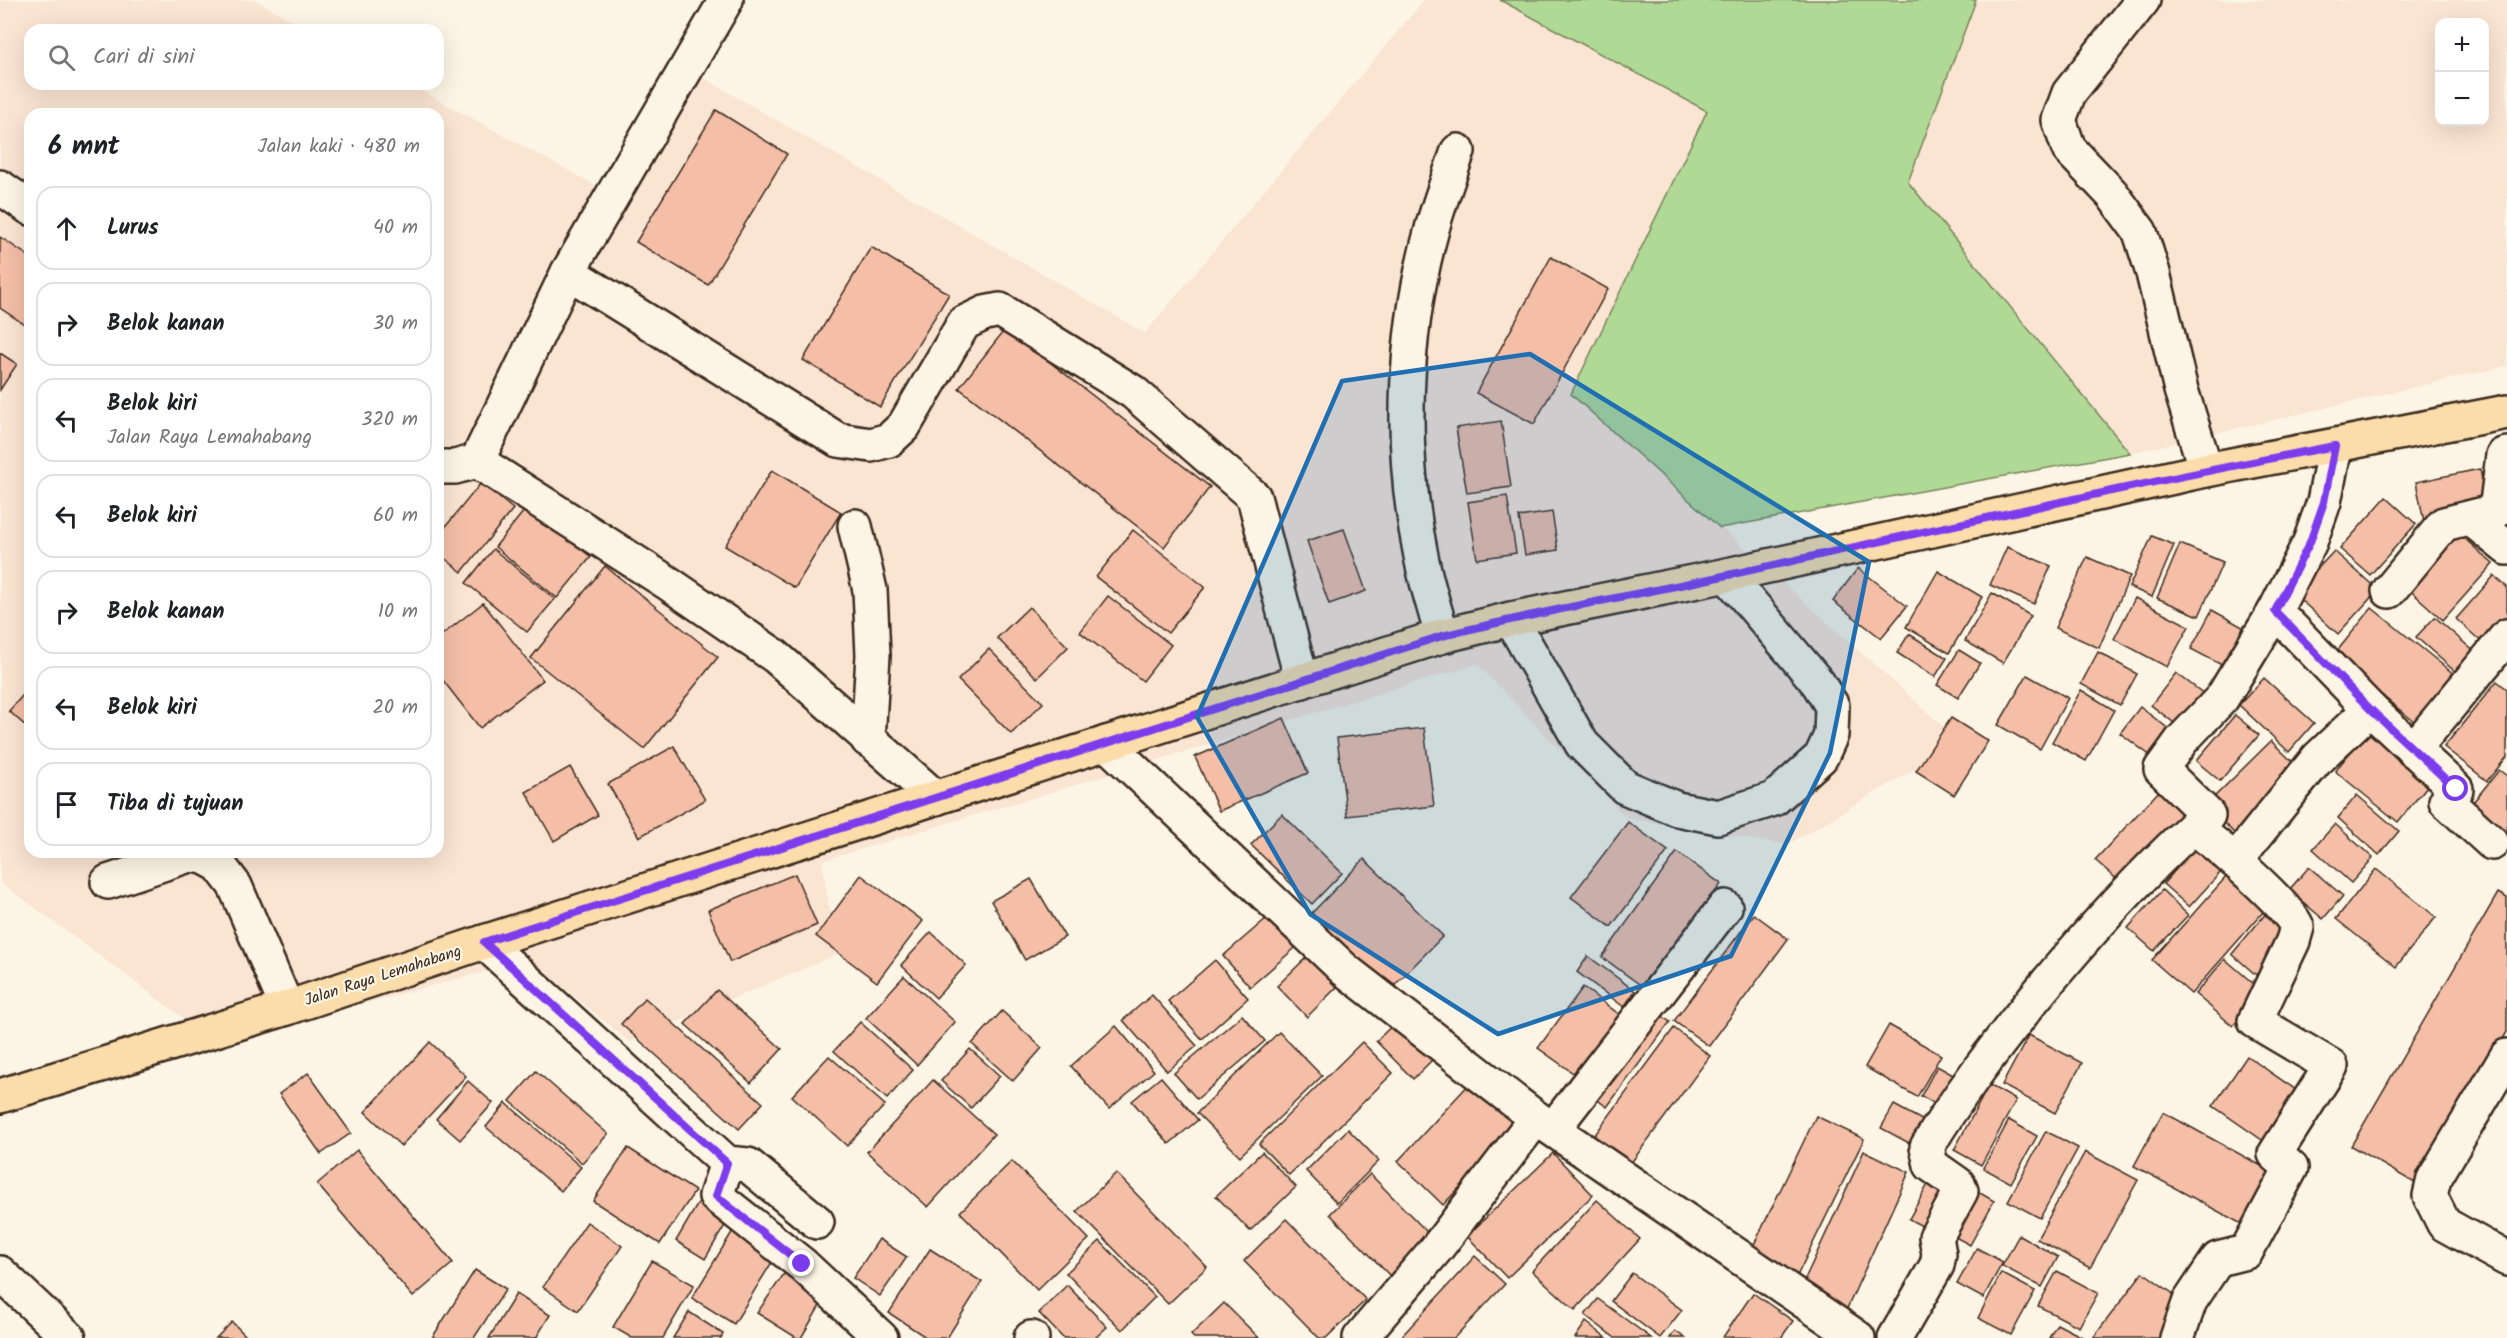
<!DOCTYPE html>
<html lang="id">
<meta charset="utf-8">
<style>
body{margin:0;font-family:Kalam,sans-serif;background:#f6f6f6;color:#202124}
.controls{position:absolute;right:18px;top:18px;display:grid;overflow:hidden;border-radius:12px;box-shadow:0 6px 24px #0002}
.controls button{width:54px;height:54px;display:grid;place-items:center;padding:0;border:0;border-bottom:2px solid #e0e0e0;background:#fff;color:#202124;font:30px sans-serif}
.stop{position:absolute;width:18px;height:18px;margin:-14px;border:4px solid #7c3aed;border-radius:50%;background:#fff}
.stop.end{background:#7c3aed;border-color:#fff;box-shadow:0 2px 6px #0008}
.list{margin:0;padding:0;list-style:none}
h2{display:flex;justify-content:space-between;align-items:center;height:78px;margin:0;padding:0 24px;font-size:26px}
h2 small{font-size:20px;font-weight:400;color:#757577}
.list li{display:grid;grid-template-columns:39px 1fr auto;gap:18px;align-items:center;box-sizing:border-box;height:84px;margin:0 12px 12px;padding:0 12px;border:2px solid #e0e0e0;border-radius:18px}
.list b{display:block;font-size:22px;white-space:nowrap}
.list p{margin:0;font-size:20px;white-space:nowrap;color:#757577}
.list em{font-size:20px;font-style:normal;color:#757577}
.icon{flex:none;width:33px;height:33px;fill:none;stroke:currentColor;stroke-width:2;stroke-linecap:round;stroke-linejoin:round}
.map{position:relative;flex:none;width:2507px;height:1338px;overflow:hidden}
.search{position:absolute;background:#fff;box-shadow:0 6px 24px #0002;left:24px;top:24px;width:420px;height:66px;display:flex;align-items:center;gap:15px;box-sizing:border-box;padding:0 21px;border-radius:18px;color:#757577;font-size:22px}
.panel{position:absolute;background:#fff;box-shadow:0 6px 24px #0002;left:24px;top:108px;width:420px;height:750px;border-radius:18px}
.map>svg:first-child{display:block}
.built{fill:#fae4d2;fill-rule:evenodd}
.green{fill:#b0d996;stroke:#76825a;stroke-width:1.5}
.building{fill:#f4bea7;stroke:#3b2a1e;stroke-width:1.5}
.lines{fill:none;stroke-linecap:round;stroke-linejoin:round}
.minor-casing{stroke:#3b2a1e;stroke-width:38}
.major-casing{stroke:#3b2a1e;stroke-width:38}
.minor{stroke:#fcf5e5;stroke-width:33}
.major{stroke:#fbddab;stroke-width:33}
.route{stroke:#7c3aed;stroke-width:8}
.marked{fill:#1f6fb2;fill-opacity:0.2;stroke:#1f6fb2;stroke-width:4.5;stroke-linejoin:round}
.labels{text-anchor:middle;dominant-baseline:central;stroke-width:4.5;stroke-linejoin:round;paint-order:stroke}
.street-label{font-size:16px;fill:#3b2a1e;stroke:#fcf5e5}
</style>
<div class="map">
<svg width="2507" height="1338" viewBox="0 0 2507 1338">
<rect width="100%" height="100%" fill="#fcf5e5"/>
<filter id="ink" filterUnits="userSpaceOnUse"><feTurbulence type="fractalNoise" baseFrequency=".0167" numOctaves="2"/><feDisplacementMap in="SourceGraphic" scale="12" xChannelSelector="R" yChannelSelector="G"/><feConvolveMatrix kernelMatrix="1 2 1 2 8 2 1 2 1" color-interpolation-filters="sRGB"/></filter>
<g filter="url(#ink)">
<g class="built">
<path d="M0 0H255L310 30H30V84H409L628 203 695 73 1145 333 1424 0H1500L1708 111 1572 394 1961 742 1787 845 1627 818 1477 664 822 861 836 955 630 1042 530 960 216 1042 0 882ZM30 114H438V852H30Z"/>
<path d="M1976 0H2507V366L2130 453 1908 182ZM2440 22H2484V122H2440Z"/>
</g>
<polygon class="green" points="1500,0 1976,0 1908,182 2130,453 1720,528 1571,394 1707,111"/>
<g class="building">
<polygon points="716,110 787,154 708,285 636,242"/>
<polygon points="0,237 30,257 30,315 24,324 0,308"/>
<polygon points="871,247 949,294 880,407 803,360"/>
<polygon points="1551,257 1608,289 1534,424 1476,393"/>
<polygon points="1006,328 1210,487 1164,547 959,388"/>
<polygon points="0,353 17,364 0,390"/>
<polygon points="1501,421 1511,487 1467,493 1456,428"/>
<polygon points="2480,469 2488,510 2424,522 2416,482"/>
<polygon points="772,470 841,512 795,588 725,546"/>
<polygon points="481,483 513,509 462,572 438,553 438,536"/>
<polygon points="1507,496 1516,553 1477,559 1468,502"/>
<polygon points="2386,497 2416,524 2370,575 2340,549"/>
<polygon points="528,506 591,557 557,598 495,547"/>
<polygon points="1552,512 1558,550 1525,555 1519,517"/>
<polygon points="1344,529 1366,591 1329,604 1307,541"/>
<polygon points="1133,530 1205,587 1168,633 1096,577"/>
<polygon points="2455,530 2493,564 2443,620 2405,586"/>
<polygon points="2152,536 2174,545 2152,597 2129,587"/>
<polygon points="2180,544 2223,562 2199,616 2157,598"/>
<polygon points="2007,547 2051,566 2034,604 1990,585"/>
<polygon points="493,549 555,599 527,632 466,583"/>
<polygon points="2334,551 2378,590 2338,634 2294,594"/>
<polygon points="2087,557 2130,576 2099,648 2055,628"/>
<polygon points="605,566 718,657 644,749 531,658"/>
<polygon points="1858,568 1907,606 1881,638 1833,601"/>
<polygon points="1938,571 1982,597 1949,653 1906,627"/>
<polygon points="2494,576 2507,587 2507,623 2486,646 2456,619"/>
<polygon points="1992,593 2031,616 2003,663 1965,641"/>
<polygon points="1108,596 1171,645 1143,681 1080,632"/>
<polygon points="2135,598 2189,626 2167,667 2114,639"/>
<polygon points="483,603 543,680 480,728 438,674 438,638"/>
<polygon points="1029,607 1068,647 1037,678 997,638"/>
<polygon points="2372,608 2460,679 2421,727 2333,656"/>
<polygon points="2212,610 2257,635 2237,673 2191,649"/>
<polygon points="2435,617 2478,655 2459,675 2416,637"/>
<polygon points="1909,634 1947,658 1935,677 1897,653"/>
<polygon points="989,649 1043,703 1011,734 958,680"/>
<polygon points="1959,650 1980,663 1958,698 1937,685"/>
<polygon points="2098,652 2137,674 2120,705 2081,684"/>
<polygon points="2176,673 2212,700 2187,733 2151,705"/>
<polygon points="2027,675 2068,698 2040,749 1998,725"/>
<polygon points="2264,678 2314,723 2289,752 2239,705"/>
<polygon points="2497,681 2507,689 2507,757 2487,781 2444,747"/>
<polygon points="30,687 30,730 9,711"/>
<polygon points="2081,690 2114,710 2086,761 2052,742"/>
<polygon points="2140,707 2178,736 2159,762 2120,733"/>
<polygon points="2235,715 2259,735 2220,781 2196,761"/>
<polygon points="1284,718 1308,773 1219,811 1195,757"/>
<polygon points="1951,718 1988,741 1954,795 1916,771"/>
<polygon points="2373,724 2436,775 2398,822 2335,771"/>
<polygon points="1424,728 1434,806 1347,816 1337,738"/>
<polygon points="2271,741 2302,771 2237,836 2206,805"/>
<polygon points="674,746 705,800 639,837 608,784"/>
<polygon points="570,767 598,815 554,841 526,792"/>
<polygon points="2499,770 2507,776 2507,836 2470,806"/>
<polygon points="2161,789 2193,818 2128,889 2095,860"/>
<polygon points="2357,795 2399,831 2379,855 2338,818"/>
<polygon points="1282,814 1342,873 1312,904 1251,845"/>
<polygon points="1628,822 1668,851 1611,927 1571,897"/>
<polygon points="2335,824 2373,858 2351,883 2313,849"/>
<polygon points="2203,839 2230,862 2189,907 2163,884"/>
<polygon points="1677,852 1721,884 1646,989 1602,957"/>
<polygon points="1364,859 1443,936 1387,993 1309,916"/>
<polygon points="2309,867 2343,896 2323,919 2289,890"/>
<polygon points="2234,868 2272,902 2191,994 2152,960"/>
<polygon points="2376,869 2436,917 2396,967 2336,919"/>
<polygon points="795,874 817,925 730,962 708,910"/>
<polygon points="861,875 923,921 877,982 816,936"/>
<polygon points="1031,879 1065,937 1025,960 991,901"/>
<polygon points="2162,890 2188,915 2154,951 2128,928"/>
<polygon points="2498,893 2507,898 2507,1032 2418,1185 2351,1146"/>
<polygon points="1275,911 1302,942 1250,987 1223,956"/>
<polygon points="2268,911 2293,932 2256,975 2232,954"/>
<polygon points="1754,914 1788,939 1709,1046 1674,1021"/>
<polygon points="931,932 966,965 936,998 901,965"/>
<polygon points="1318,946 1348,976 1307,1017 1277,986"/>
<polygon points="1588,956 1635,991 1624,1007 1577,972"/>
<polygon points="2225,959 2262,991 2233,1026 2195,994"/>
<polygon points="1215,960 1248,998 1202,1039 1168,1001"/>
<polygon points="904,976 955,1022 917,1065 866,1018"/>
<polygon points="1583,987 1620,1015 1576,1075 1538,1048"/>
<polygon points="717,990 782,1049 751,1083 685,1024"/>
<polygon points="1152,995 1197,1046 1167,1071 1123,1020"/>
<polygon points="645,998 763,1103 739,1129 621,1024"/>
<polygon points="1651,1008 1670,1022 1607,1107 1588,1093"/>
<polygon points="1002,1011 1042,1048 1013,1081 972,1044"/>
<polygon points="1242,1015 1265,1041 1197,1099 1174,1073"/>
<polygon points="1401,1017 1438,1054 1413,1079 1376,1041"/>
<polygon points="860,1022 913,1070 887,1099 834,1051"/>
<polygon points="1889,1025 1941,1055 1917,1097 1865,1067"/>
<polygon points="1116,1026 1154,1071 1109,1109 1071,1066"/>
<polygon points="1674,1028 1710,1056 1628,1167 1591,1140"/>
<polygon points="1279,1032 1322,1076 1240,1156 1197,1113"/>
<polygon points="2029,1035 2082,1063 2055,1113 2002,1085"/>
<polygon points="430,1042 466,1076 401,1146 365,1112"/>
<polygon points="1362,1042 1393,1073 1289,1175 1259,1144"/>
<polygon points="970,1049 1000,1076 971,1108 941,1081"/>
<polygon points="829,1056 885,1105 847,1146 792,1096"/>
<polygon points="2247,1056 2299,1092 2265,1142 2213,1106"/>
<polygon points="1937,1066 1964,1081 1948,1111 1921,1096"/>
<polygon points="536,1071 608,1134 582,1163 510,1101"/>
<polygon points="308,1073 351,1133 321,1154 279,1094"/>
<polygon points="1161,1077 1198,1120 1169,1144 1132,1101"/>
<polygon points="933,1080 994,1134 928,1207 867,1152"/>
<polygon points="468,1081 493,1103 460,1140 436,1119"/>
<polygon points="1471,1082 1518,1126 1443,1205 1398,1161"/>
<polygon points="1989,1085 2016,1100 1981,1165 1954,1150"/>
<polygon points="506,1103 581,1167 561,1191 486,1127"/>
<polygon points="1894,1105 1935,1127 1922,1150 1881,1128"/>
<polygon points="2163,1112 2278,1175 2249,1228 2134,1166"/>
<polygon points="1816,1116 1864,1139 1796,1278 1749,1255"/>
<polygon points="2009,1120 2037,1136 2011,1183 1983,1168"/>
<polygon points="1348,1129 1379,1161 1337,1203 1306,1171"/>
<polygon points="2046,1131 2078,1148 2040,1218 2008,1201"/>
<polygon points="628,1148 695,1191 660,1244 593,1201"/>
<polygon points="357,1150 453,1263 413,1297 317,1184"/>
<polygon points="1864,1151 1909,1172 1845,1313 1799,1292"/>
<polygon points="1262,1152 1296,1187 1250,1231 1216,1196"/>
<polygon points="2085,1152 2138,1180 2090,1268 2037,1239"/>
<polygon points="1553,1153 1593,1195 1507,1278 1467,1236"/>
<polygon points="1012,1161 1089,1239 1037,1290 960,1212"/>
<polygon points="1116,1173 1207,1267 1168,1304 1077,1211"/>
<polygon points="1370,1174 1435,1240 1394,1280 1330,1214"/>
<polygon points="1932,1177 1952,1188 1929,1230 1909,1219"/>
<polygon points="1968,1186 1994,1201 1970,1245 1944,1231"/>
<polygon points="700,1200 730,1217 705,1259 676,1241"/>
<polygon points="1597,1200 1640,1239 1575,1310 1532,1271"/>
<polygon points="1286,1219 1366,1300 1326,1338 1319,1338 1244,1261"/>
<polygon points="587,1222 622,1246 578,1311 543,1287"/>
<polygon points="737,1224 780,1249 734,1324 692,1298"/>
<polygon points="2019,1235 2058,1257 2042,1287 2002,1266"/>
<polygon points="879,1239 907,1257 880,1296 853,1278"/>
<polygon points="1100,1241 1155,1297 1122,1330 1066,1273"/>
<polygon points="1977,1248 2003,1262 1983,1298 1957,1284"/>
<polygon points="930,1249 982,1282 947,1338 927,1338 889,1313"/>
<polygon points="1475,1256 1505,1284 1454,1338 1400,1338"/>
<polygon points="652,1261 694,1285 663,1338 632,1338 613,1327"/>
<polygon points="475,1270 506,1289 474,1338 432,1338"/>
<polygon points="786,1271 824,1299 801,1338 797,1338 757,1313"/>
<polygon points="2057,1271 2098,1293 2079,1327 2038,1306"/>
<polygon points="2143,1272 2186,1303 2159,1338 2093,1338"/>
<polygon points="1632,1273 1682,1310 1660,1338 1611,1301"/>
<polygon points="2001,1273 2035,1291 2011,1335 1978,1318"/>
<polygon points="1067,1285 1107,1327 1095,1338 1063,1338 1039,1313"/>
<polygon points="1753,1293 1793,1321 1781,1338 1723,1337"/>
<polygon points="516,1294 550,1315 536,1338 489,1338"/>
<polygon points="1598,1299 1651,1338 1615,1338 1585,1315"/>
<polygon points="1224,1303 1259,1338 1194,1338 1191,1335"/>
<polygon points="689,1312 723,1334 721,1338 673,1338"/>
<polygon points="232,1322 248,1338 216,1338"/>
<polygon points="1586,1322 1607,1338 1575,1338"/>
<polygon points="2057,1324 2084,1338 2049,1338"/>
<polygon points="1675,1331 1685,1338 1670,1338"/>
</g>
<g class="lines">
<defs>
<g id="minor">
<polyline points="2143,0 2069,93 2059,120 2069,149 2112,194 2140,232 2153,273 2181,390 2206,470"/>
<polyline points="0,187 30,208"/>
<polyline points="568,272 838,440 871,445 889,440 904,426 964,323 985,313 1000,310 1133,392 1254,497 1302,681"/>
<polyline points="477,461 568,272 726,0"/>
<polyline points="438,467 455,467 477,461 668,583 775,656 936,798"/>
<polyline points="2470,518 2507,548"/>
<polyline points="855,526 870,590 873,655 868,740"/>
<polyline points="2389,591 2444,524 2496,511 2503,455 2507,454"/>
<polyline points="1511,619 1582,744 1625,787 1677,809 1718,817 1774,799 1821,757 1831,735 1832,706 1818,683 1727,575"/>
<path d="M1442 636C1435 609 1426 583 1421 556 1399 449 1403 334 1432 229 1439 203 1449 177 1458 151"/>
<polyline points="2370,709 2456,789 2446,801 2492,843"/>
<polyline points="1106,743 1345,970 1536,1118 1858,1338"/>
<polyline points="2413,750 2507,636"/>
<polyline points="2193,827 2208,815 2161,769 2182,740 2222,698 2275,611 2310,542 2324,502 2335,446"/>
<polyline points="2235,861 2318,758 2370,709 2275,611"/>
<polyline points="108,882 189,855 204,857 219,865 235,886 287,1008"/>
<polyline points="484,942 727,1163 748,1165 817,1222"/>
<polyline points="2507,1056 2434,1179 2430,1196 2444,1224 2507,1259"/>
<polyline points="1553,1129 1725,907"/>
<polyline points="727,1163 716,1196 803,1265 881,1338"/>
<polyline points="0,1273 69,1338"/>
<polyline points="1031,1338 1032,1338"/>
<polyline points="1360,1338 1437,1248 1536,1118"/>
<path d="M1895 1338 1937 1265 1939 1254 1936 1237 1961 1191 1958 1184 1931 1165 1927 1147C1958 1095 1994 1049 2031 1002 2081 941 2134 881 2193 827 2214 842 2290 906 2297 927L2293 941 2255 1021 2331 1066 2275 1154 2291 1168 2246 1252 2218 1259 2190 1301 2177 1338"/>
</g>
<polyline id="major" points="0,1096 287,1008 484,942 1442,636 1511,619 1727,575 2206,470 2507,412"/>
</defs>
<use href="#minor" class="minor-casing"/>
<use href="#major" class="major-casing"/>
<use href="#minor" class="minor"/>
<use href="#major" class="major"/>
</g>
</g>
<g class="lines" filter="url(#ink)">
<path class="route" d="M802 1264 716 1196 727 1163 484 942 1442 636C1544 610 1648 593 1751 570 1946 527 2139 483 2335 446L2324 502 2310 542 2275 611 2370 709 2456 789"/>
</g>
<path class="marked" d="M1530 354 1869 562 1830 753 1731 956 1498 1034 1310 914 1197 717 1342 381Z"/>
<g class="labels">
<g class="street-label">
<text transform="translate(383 976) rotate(-18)">Jalan Raya Lemahabang</text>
</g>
</g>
</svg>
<div class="controls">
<button>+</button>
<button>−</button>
</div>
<div class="stop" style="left:2456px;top:789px"></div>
<div class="stop end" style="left:802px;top:1264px"></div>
<div class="search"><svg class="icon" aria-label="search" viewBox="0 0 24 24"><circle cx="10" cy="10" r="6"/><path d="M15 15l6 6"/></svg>Cari di sini</div>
<section class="panel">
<h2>6 mnt<small>Jalan kaki · 480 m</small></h2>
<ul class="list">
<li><svg class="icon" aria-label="ahead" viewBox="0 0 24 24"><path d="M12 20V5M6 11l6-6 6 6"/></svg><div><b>Lurus</b></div><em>40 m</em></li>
<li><svg class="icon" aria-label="right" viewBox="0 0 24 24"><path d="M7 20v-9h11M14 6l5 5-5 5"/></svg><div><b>Belok kanan</b></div><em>30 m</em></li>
<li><svg class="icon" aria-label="left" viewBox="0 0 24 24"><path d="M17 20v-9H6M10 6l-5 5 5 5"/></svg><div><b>Belok kiri</b><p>Jalan Raya Lemahabang</p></div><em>320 m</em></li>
<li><svg class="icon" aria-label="left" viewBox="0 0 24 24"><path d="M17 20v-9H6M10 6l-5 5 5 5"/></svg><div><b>Belok kiri</b></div><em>60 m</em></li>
<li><svg class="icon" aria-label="right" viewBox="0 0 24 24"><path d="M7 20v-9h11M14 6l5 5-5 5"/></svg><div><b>Belok kanan</b></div><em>10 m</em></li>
<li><svg class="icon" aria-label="left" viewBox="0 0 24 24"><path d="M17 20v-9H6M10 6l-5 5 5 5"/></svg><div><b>Belok kiri</b></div><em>20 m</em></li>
<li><svg class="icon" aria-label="arrive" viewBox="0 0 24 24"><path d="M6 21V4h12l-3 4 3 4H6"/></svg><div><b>Tiba di tujuan</b></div></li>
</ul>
</section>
</div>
